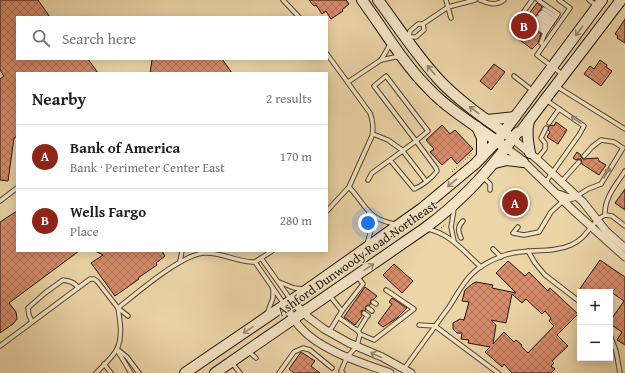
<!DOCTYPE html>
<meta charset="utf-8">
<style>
body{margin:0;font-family:"Gentium Book Plus",serif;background:#f2f2f2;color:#202124}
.controls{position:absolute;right:12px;bottom:12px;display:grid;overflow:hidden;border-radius:0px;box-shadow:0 2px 10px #0003}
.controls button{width:36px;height:36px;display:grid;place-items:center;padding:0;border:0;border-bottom:1px solid #e0e0e0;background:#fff;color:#202124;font:20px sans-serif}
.you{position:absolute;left:368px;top:223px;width:14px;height:14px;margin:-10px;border:3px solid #fff;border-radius:50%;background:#1a73e8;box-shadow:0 0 0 6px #1a73e833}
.badge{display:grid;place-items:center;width:26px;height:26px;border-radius:50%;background:#8f2418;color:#fff;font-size:13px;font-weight:700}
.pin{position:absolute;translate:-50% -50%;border:2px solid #fff;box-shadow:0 1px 4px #0006}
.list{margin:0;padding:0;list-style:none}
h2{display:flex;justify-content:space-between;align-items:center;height:52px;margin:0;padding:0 16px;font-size:17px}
h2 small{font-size:13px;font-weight:400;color:#757577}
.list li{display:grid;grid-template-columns:26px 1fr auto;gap:12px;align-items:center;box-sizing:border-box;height:64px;padding:0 16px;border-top:1px solid #e0e0e0}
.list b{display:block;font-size:15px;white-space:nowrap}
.list p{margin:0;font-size:13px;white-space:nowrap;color:#757577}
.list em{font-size:13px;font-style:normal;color:#757577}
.icon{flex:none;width:22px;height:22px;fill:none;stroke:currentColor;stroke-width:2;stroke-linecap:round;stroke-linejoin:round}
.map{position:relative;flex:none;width:625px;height:373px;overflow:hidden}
.search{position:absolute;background:#fff;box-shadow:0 2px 10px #0003;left:16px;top:16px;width:312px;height:44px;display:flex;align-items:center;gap:10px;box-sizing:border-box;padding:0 14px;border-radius:0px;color:#757577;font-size:15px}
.panel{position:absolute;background:#fff;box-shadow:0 2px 10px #0003;left:16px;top:72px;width:312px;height:180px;border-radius:0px}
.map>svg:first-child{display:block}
.building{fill:url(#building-cross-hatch);stroke:#23150b;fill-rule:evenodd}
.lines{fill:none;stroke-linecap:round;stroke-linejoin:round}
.service-casing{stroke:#554532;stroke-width:5.5}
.minor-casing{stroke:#554532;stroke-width:9}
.secondary-casing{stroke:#23150b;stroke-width:12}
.path{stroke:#23150b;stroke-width:1;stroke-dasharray:1 2;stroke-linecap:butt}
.service{stroke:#f3e4c6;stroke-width:3.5}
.minor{stroke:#f3e4c6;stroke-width:7}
.secondary{stroke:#f3e4c6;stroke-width:10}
.oneway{stroke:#958772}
.labels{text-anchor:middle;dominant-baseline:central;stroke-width:3;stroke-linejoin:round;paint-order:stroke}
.street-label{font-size:13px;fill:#23150b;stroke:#f3e4c6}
</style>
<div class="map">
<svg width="625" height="373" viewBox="0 0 625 373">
<defs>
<pattern id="building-cross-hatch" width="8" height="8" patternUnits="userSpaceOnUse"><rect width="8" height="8" fill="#d78c6c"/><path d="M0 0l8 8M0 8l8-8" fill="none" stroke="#ae7157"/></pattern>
</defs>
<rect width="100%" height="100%" fill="#ecd6a8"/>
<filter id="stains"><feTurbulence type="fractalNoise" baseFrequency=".005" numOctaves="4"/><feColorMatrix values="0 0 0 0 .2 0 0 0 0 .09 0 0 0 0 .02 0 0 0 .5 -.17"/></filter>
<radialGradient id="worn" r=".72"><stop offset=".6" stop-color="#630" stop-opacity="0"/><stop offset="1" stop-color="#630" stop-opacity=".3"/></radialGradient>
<g class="building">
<polygon points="0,0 38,0 50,17 17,17 17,59 88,59 98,73 17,73 17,136 14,138 8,181 0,180 0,79 4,76 0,70"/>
<polygon points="309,0 346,0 349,4 342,10 343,11 331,19 326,11 322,14 316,5 314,6"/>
<polygon points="537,3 542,7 530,24 531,27 541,34 538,43 532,49 513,35 516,25 519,23 520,24 523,20 524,20"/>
<polygon points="625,19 625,43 617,38 618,36 615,34"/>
<polygon points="155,59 222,59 232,73 150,73 152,60"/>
<polygon points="600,60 607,65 606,67 612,71 601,86 584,74 590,66 594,69"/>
<polygon points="494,64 505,72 491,90 480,81"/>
<polygon points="556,122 567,130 558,144 547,137 550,132 548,130 549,126 552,125 554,126"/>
<polygon points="442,125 450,134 455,130 473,149 457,164 451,157 442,165 430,152 434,149 426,140"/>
<polygon points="577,152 581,155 581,157 583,159 598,158 599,161 606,165 599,175 582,164 581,159 578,159 576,160 573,158"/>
<polygon points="625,189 625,210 615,203"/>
<polygon points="507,191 521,191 524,193 526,195 526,209 523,213 508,214 504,209 504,194"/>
<polygon points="17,211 17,251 79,251 9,303 16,312 17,319 13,324 0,333 0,222"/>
<polygon points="95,251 162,251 165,256 156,263 157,265 138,278 139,279 115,296 91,263 103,255"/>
<polygon points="600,260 625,277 625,345 617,340 622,332 610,324 610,321 624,301 611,292 582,292 579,290"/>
<path d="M508 261 525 276 529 272 548 291 550 288 578 314 557 335 568 346 552 361 554 363 551 366 555 369 551 373H512L504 364 502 367 485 352 490 347 468 343 469 340 461 339 462 333H457L453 329V323L460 319 464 320 469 302 462 301 465 290 472 284 476 282 493 285 492 288 516 293 496 273ZM512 294 522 303 526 299 542 314 545 311 551 318 549 321 554 326 528 353 521 346 522 345 516 340 514 342 504 332 493 344 496 325 491 320 506 323Z"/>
<polygon points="394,264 413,281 402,293 383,275"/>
<polygon points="365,287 377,296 374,299 371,300 370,305 366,306 366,310 361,311 362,316 355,325 344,317"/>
<polygon points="392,298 407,308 397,318 383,327 378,323 392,304 389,302"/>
<polygon points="301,352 315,361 311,366 320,373 294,373 289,369"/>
</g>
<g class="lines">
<defs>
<g id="service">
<polyline points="283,0 299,17"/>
<polyline points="446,0 451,18"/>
<path d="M480 0C489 4 496 6 504 0"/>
<polyline points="538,0 558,14 545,33 541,43 544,45"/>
<polyline points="559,0 570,8 537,55 562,74"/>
<polyline points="589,0 596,5"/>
<polyline points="544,9 556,17"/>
<polyline points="542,12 554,20"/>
<polyline points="540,14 552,23"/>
<polyline points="538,17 550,25"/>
<polyline points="536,19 548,28"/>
<polyline points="514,20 518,20 532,0"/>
<polyline points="534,22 547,30"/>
<polyline points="533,24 545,33"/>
<polyline points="409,37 416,37 424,30 423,24"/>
<polyline points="408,38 409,37 410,31 418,24 423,24 448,7 475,0"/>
<path d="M327 54 370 113C373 121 374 127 372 136L349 187 327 211"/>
<polyline points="381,60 395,57 399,57"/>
<polygon points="386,76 428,131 416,141 374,86"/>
<polyline points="514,76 533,91"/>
<polyline points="348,82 381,60 391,43"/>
<polyline points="556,86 625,129"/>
<polyline points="549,123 559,109"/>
<polyline points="373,134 388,140 402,150 426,181"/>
<polyline points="537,159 545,149 545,143 541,138 546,128"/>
<polyline points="483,177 490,184 490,190"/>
<path d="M368 180 372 173 390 160 414 189C422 186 432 178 437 171L436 168 416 141 390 160"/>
<polyline points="561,182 579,162"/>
<polyline points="545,183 579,135 584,126 546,100"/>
<path d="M349 187C366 205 367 219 395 224"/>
<polyline points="577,196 588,189 601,184 623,148 614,142 601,140 592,147 584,156"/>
<polyline points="0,201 17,188"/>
<polyline points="454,209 451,227 454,241"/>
<path d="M605 215C604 198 616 185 625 171"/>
<polyline points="518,227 513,233 524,235 539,232 551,212 563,201"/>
<path d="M427 229C450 233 464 252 481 267"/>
<path d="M461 238C458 231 457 227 463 221"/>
<polyline points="367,244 372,227 369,213"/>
<polyline points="493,249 501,257"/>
<polyline points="528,251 535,263 545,275 580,302"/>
<polyline points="261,258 291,300"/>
<polyline points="180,261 182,251"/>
<polyline points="255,262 284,304"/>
<polyline points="279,282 294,288 303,289"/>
<polyline points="330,296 342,311 363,284 357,276"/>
<polyline points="373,302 376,304"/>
<polyline points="368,308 372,311"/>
<polyline points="364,313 368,316"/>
<polyline points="267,314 273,298 273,289"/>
<polyline points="338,317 358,331"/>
<path d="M32 322 29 315 28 308 45 293 63 280C69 281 75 282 78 288"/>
<polyline points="419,325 435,326 498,373"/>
<polyline points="329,332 342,311"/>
<polyline points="360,334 374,340 414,309 386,290"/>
<polyline points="610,335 616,351 620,373"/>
<polyline points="0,346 90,279 94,279 97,281 118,308 128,316"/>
<polyline points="117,349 127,357 139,373"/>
<polyline points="117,350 131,373"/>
<polyline points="248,351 256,358"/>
<polyline points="232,363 240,373"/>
<polyline points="104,364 111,373"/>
<path d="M404 369C419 348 434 328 449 307 457 295 463 282 473 273 482 264 494 259 505 255 526 248 551 254 571 245 588 238 591 221 605 215L612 216 625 226"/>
<path d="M96 373C103 366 113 357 117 349 123 336 120 321 118 308 137 293 184 252 206 253 222 253 236 261 252 262H255L272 251"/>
<polyline points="279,373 294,352 303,348 310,350 332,368"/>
<polyline points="343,373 341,371 347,357 357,346 360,334 358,331 366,318"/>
</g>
<g id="minor">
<polyline points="513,139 537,159 583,202 606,231 625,248"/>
<polyline points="506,148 520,158 575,212 625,257"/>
<polyline points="558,194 569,198 577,196"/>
<polyline points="292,301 308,317 324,329 349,343 382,357 411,373"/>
<path d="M285 305C290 313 295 322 301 328 321 351 363 363 390 373"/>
</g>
<g id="secondary">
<path d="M362 0C384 30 403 63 429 89 450 111 478 127 502 145"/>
<path d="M378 0C399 28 418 58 442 83 462 103 485 119 508 135"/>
<polyline points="487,120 515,117"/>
<path d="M529 121C526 131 528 142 530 153"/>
<polyline points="477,127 482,138 482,157"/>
<polyline points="495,163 507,160 523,162"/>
<polyline points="185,373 308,289 421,209 475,164 497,141 602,0"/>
<path d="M215 373 425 228C461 202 491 169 517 133L521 131 621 0"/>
</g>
</defs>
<use href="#service" class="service-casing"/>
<use href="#minor" class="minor-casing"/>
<use href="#secondary" class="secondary-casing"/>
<g class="path">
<polyline points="452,172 472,153"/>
<polyline points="441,228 446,224"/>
</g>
<use href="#service" class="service"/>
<use href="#minor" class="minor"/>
<use href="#secondary" class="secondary"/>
</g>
<defs><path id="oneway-shaft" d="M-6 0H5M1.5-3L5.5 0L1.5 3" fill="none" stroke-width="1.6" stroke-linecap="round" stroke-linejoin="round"/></defs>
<g class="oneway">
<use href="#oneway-shaft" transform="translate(579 31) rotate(127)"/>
<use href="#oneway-shaft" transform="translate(431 70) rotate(-131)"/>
<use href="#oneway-shaft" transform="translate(474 110) rotate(-143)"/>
<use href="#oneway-shaft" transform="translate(576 120) rotate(-145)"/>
<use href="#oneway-shaft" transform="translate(607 173) rotate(-58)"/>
<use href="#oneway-shaft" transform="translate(452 183) rotate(140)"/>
<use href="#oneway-shaft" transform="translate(369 267) rotate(-34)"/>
<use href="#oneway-shaft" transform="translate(248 330) rotate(146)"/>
<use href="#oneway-shaft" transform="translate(376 355) rotate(-155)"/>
</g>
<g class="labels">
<g class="street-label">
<text transform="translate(357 258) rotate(-35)">Ashford Dunwoody Road Northeast</text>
</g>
</g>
<rect width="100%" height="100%" filter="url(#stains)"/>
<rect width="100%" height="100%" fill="url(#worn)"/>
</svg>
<div class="controls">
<button>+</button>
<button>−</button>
</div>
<div class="you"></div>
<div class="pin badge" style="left:515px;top:203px">A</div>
<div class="pin badge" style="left:524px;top:26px">B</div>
<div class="search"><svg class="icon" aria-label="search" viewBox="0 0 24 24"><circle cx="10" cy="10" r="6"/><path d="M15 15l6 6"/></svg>Search here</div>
<section class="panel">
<h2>Nearby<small>2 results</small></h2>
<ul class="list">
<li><span class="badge">A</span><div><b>Bank of America</b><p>Bank · Perimeter Center East</p></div><em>170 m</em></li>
<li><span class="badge">B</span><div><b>Wells Fargo</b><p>Place</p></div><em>280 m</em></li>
</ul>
</section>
</div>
